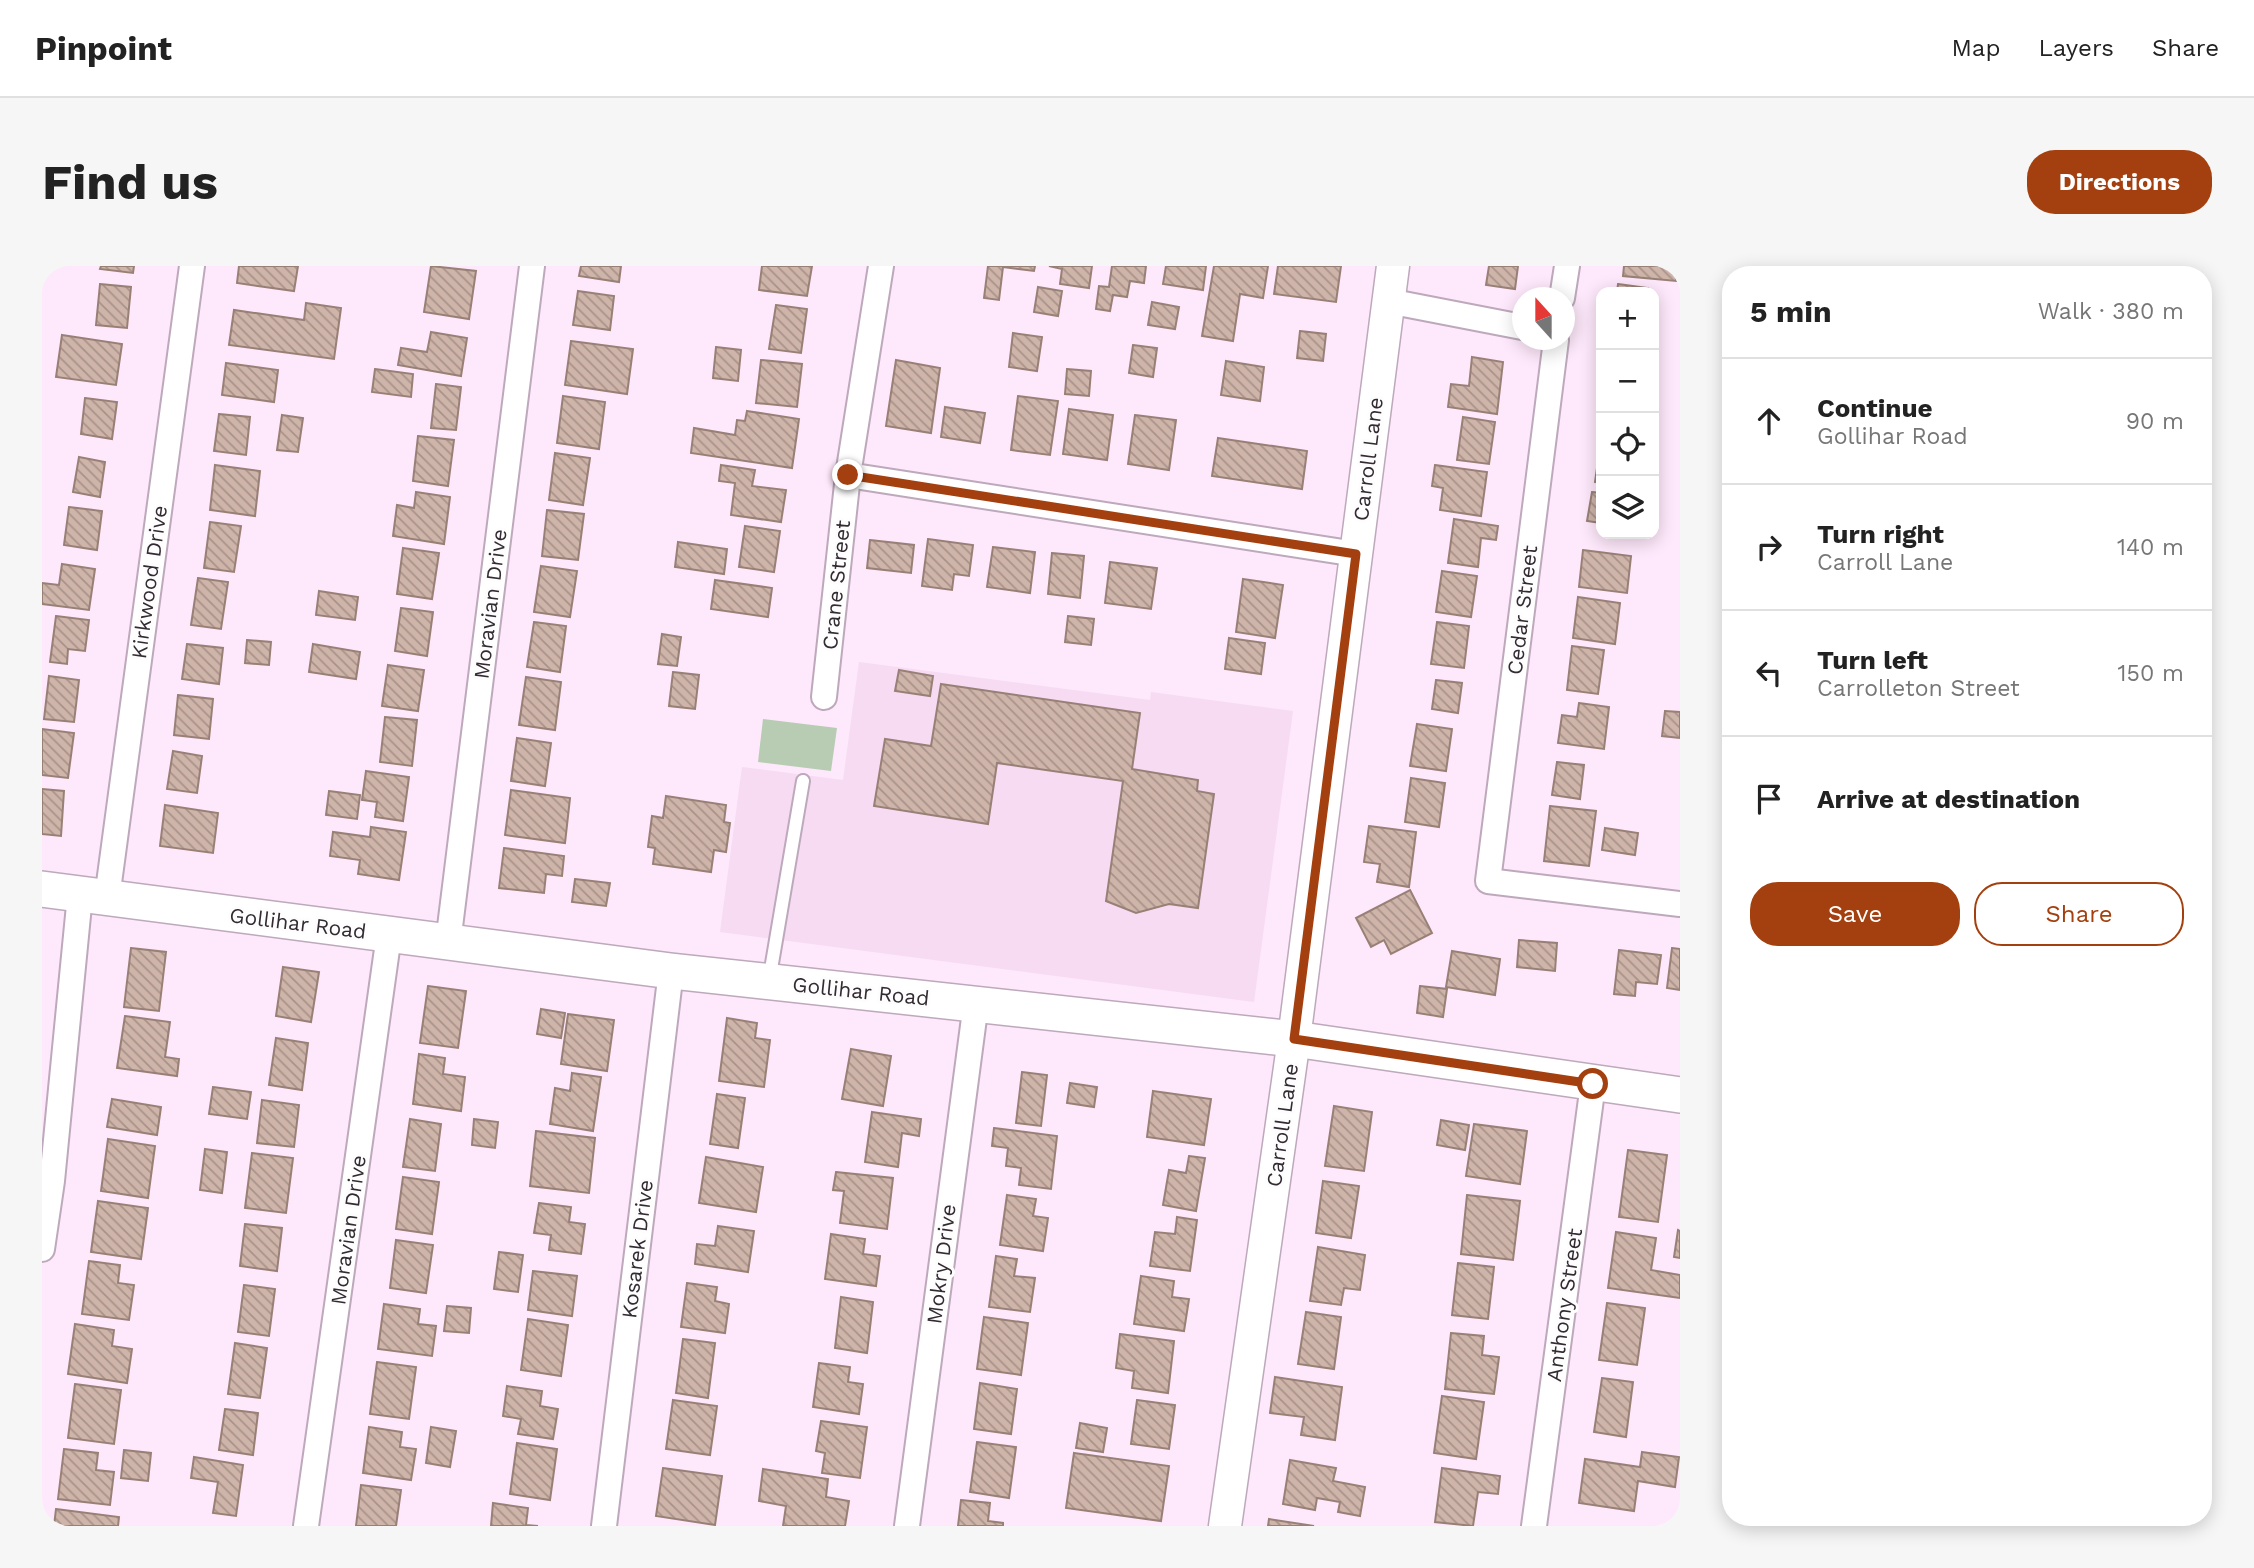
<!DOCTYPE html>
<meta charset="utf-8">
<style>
body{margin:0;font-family:"Work Sans",sans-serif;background:#f6f6f6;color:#222}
.controls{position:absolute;right:21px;top:21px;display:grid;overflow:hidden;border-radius:14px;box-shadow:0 4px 18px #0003}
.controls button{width:63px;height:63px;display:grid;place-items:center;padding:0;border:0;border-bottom:2px solid #e0e0e0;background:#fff;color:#222;font:35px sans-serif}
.compass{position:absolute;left:1470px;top:21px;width:63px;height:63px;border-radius:50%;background:#fff;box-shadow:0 4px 18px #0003;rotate:339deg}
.stop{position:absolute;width:21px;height:21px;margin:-16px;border:5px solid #a4400f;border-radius:50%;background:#fff}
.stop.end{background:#a4400f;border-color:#fff;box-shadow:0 2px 7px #0008}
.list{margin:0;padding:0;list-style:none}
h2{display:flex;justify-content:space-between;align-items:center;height:91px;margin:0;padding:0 28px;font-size:30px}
h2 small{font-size:23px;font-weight:400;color:#767676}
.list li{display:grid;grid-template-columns:46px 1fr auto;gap:21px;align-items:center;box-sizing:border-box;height:126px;padding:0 28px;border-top:2px solid #e0e0e0}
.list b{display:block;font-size:26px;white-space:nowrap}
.list p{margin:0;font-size:23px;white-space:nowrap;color:#767676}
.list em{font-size:23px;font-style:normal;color:#767676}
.actions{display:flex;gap:14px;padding:21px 28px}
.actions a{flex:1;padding:16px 0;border:2px solid #a4400f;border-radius:28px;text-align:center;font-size:24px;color:#a4400f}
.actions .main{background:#a4400f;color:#fff}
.icon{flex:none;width:38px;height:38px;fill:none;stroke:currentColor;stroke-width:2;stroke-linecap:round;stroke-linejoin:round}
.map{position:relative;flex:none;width:1638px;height:1260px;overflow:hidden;border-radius:28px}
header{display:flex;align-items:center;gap:42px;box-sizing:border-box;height:98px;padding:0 35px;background:#fff;border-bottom:2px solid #e0e0e0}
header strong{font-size:33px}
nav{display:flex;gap:38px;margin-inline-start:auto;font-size:24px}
.intro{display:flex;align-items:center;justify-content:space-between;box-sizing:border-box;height:168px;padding:0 42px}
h1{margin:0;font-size:49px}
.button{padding:18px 32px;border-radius:28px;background:#a4400f;color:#fff;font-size:24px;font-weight:700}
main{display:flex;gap:42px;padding:0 42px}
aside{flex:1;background:#fff;border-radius:28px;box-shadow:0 4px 18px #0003}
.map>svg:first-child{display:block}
.built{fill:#f6dbf3}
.pitch{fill:#b7ccb3}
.building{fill:url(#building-back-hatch);stroke:#998076;stroke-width:2}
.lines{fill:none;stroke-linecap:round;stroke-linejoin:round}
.service-casing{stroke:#bda9bb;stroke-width:16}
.minor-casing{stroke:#bda9bb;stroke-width:28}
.tertiary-casing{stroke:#bda9bb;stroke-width:35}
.secondary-casing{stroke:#bda9bb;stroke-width:38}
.service{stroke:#fff;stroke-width:12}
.minor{stroke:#fff;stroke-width:24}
.tertiary{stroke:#fff;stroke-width:32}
.secondary{stroke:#fff;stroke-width:35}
.route{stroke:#a4400f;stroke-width:9}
.labels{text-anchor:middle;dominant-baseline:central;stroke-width:6;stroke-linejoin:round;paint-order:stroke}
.street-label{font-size:21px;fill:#332b32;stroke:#fdfdfd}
</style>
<header>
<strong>Pinpoint</strong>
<nav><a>Map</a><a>Layers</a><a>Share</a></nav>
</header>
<div class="intro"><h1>Find us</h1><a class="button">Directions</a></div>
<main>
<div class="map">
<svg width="1638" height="1260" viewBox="0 0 1638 1260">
<defs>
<pattern id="building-back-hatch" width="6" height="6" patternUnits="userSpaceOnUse" patternTransform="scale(1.75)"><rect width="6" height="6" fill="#ceb4a9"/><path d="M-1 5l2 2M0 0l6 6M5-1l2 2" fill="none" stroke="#a8938a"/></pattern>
</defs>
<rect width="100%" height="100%" fill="#fee8fb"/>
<polygon class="built" points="817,396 1108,434 1109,426 1251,445 1212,736 678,666 700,501 801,514"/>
<polygon class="pitch" points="721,453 795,462 789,505 716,496"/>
<g class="building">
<polygon points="59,0 92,0 91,7 58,3"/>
<polygon points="197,0 256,0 252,25 195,17"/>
<polygon points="389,0 434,5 427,53 382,46"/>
<polygon points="539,0 579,0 577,16 537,10"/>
<polygon points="720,0 770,0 765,30 717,24"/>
<polygon points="946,0 993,0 992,5 961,1 957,34 942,32"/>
<polygon points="1007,0 1050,0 1047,22 1018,18 1020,3"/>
<polygon points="1070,0 1104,0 1102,17 1088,15 1085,31 1071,29 1068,45 1054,43 1057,20 1067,21"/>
<polygon points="1124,0 1164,0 1161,24 1121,18"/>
<polygon points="1172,0 1226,0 1221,32 1198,28 1191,75 1160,70"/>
<polygon points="1236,0 1299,0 1294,36 1232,28"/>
<polygon points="1447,0 1476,0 1473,23 1444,19"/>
<polygon points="1582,0 1635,0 1634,15 1581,10"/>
<polygon points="58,18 89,21 85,62 54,59"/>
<polygon points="1576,18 1606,22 1605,26 1575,26"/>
<polygon points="996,21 1020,25 1016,50 992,46"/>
<polygon points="536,25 572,30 568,64 531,59"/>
<polygon points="1110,36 1137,41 1133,63 1106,59"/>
<polygon points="264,37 299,42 292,93 187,79 192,44 262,54"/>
<polygon points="734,39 765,43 759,87 727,83"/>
<polygon points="1258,65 1284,68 1281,95 1255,92"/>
<polygon points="389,66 425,72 419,110 356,99 359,82 385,86"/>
<polygon points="971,67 1000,71 995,105 967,101"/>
<polygon points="20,69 80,78 74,119 14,111"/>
<polygon points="529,75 591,83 585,128 523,119"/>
<polygon points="1091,79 1115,82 1111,111 1087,107"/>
<polygon points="674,81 699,84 696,115 671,112"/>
<polygon points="1430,91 1461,96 1455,148 1406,141 1409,118 1427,120"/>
<polygon points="719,94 760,98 755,141 714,137"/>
<polygon points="854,94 898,102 889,167 844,160"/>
<polygon points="1184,95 1222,101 1218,135 1179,129"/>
<polygon points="184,97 236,104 232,136 180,129"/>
<polygon points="333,103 371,108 369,131 330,126"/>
<polygon points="1025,103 1049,105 1047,130 1023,128"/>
<polygon points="394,118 419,121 414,164 389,162"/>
<polygon points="521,130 563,136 557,183 515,177"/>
<polygon points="976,130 1016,135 1008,189 969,184"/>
<polygon points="43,132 75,136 70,173 39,168"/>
<polygon points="903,141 943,147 938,177 899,171"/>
<polygon points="1027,143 1071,149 1065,194 1021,188"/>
<polygon points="705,145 757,153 750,202 649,187 652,162 693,169 695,154 703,155"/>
<polygon points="177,148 208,151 204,189 172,185"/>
<polygon points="240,149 261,152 256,186 235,184"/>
<polygon points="1093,149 1134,154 1127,204 1086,198"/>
<polygon points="1421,151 1453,156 1447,198 1415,194"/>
<polygon points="376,170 412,174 406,220 371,215"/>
<polygon points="1176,172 1265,185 1260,223 1170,210"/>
<polygon points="513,187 548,192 541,239 507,234"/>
<polygon points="37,191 63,196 58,231 31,226"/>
<polygon points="173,199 218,205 213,250 168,244"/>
<polygon points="679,199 713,204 710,220 744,224 739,256 689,249 693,217 677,215"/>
<polygon points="1393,199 1445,206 1439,250 1398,244 1401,222 1390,220"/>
<polygon points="1555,202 1559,203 1559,217 1553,216"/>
<polygon points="374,226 408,231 402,278 351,270 355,239 372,242"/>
<polygon points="1550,226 1559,227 1559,257 1545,255"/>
<polygon points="27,241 60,245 55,284 22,279"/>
<polygon points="505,244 542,248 536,294 500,290"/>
<polygon points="1412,253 1456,260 1454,274 1439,272 1436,301 1406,297"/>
<polygon points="168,256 199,260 192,306 162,302"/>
<polygon points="703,260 738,265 732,306 697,301"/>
<polygon points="886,273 931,279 927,310 912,308 910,324 880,320"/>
<polygon points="828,274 872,279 869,307 825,302"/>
<polygon points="636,276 685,283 682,308 633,301"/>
<polygon points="951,281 993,286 988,327 945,321"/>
<polygon points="361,282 397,287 390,333 355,328"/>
<polygon points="1541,284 1589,290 1585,327 1537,321"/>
<polygon points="1010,287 1042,290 1038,332 1006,328"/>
<polygon points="1068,296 1115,302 1109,343 1063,337"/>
<polygon points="20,298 53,303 47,344 0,338 0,317 17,319"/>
<polygon points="499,300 535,305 528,351 492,346"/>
<polygon points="1400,305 1435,310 1429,351 1394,346"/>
<polygon points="156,312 186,316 179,363 149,359"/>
<polygon points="1201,313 1241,319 1233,372 1194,366"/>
<polygon points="673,314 730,322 726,351 669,343"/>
<polygon points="277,325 316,331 313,354 274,349"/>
<polygon points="1536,331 1578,337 1573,378 1531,372"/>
<polygon points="359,342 391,346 385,390 353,385"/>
<polygon points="14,350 47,354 43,385 26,383 25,398 8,396"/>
<polygon points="1026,350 1052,353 1049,379 1023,376"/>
<polygon points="492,356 524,360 518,406 485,401"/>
<polygon points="1395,356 1427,360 1422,402 1389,398"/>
<polygon points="620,368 639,371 635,400 616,398"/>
<polygon points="1187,372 1223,377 1219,408 1183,403"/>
<polygon points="205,374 229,376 227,399 203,397"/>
<polygon points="145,378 181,382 177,418 140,413"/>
<polygon points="271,378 318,386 314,413 267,406"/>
<polygon points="1530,380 1562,384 1556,428 1525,424"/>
<polygon points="346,399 382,404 376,445 340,440"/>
<polygon points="857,404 891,410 888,430 853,425"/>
<polygon points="631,406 657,409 653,443 627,440"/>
<polygon points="7,410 37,414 32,456 2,453"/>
<polygon points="484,411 519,416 513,464 477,459"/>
<polygon points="1394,414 1420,417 1416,447 1390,443"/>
<polygon points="899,418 1098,447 1090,503 1156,514 1155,525 1172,528 1156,642 1127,638 1094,647 1064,635 1081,515 955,497 946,558 832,540 843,473 889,480"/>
<polygon points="136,429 171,433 167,473 132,469"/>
<polygon points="1537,437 1567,441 1562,483 1516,477 1520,449 1535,451"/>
<polygon points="1623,445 1638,446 1638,472 1620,470"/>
<polygon points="343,451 375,454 370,500 338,496"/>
<polygon points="1375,458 1410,463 1404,505 1368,500"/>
<polygon points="0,463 32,467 26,512 0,509"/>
<polygon points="475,472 509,477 503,520 469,515"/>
<polygon points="131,485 160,490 155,527 125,523"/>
<polygon points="1515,496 1542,499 1538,533 1510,529"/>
<polygon points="324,505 367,511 361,555 333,551 335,536 320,534"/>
<polygon points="1369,512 1403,517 1397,561 1363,556"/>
<polygon points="0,523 22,525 19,570 0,568"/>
<polygon points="469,524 528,532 523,577 463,569"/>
<polygon points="287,525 318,529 315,553 284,549"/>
<polygon points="624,530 684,539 682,556 688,557 684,586 672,584 669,606 611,598 613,582 606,581 610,550 621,552"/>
<polygon points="123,539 176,547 171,587 118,580"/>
<polygon points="1508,540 1554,545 1547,600 1502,595"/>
<polygon points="1327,560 1374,566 1367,621 1335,616 1338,598 1322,596"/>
<polygon points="329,561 364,566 357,614 316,608 318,594 288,590 291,566 328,571"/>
<polygon points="1563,562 1596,567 1593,589 1560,584"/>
<polygon points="462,582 522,590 520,610 504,608 502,627 457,622"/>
<polygon points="533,613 568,617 564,640 530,636"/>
<polygon points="1368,624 1390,667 1349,688 1342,674 1329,681 1314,652"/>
<polygon points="1477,674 1515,677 1513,705 1475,701"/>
<polygon points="89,682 124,686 117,745 82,741"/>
<polygon points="1630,682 1638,683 1638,724 1625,722"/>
<polygon points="1577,684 1619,689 1615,718 1594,716 1593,730 1572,728"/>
<polygon points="1410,685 1458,693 1453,729 1404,721"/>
<polygon points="241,701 277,706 269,756 234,750"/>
<polygon points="386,720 424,725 416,782 378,777"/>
<polygon points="1378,720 1405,723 1401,751 1375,747"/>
<polygon points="499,743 523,747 519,772 495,768"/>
<polygon points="526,748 572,754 565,805 519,798"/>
<polygon points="83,750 128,756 123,791 137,793 135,810 75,802"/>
<polygon points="685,752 715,757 713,772 728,774 722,821 677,815"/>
<polygon points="234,772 266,777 260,824 227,819"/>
<polygon points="809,783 849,790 841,840 800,833"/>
<polygon points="377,788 403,792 401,808 423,811 419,845 371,838"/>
<polygon points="980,806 1005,809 999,860 974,857"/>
<polygon points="530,807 559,811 551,865 508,858 513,822 528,825"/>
<polygon points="1028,817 1055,821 1052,841 1025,837"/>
<polygon points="171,821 209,826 205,853 167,848"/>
<polygon points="1111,825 1169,833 1162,879 1105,871"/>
<polygon points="675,828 703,832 696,882 668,878"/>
<polygon points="70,833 119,841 115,869 65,861"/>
<polygon points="220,834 257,839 252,881 215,877"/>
<polygon points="1292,840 1330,846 1322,905 1283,900"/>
<polygon points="830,846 879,853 877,870 860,867 856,901 823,896"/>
<polygon points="368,853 399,858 393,905 361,901"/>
<polygon points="432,853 456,856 453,882 430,879"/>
<polygon points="1399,854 1427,859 1423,884 1395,879"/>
<polygon points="1432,858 1485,865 1478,918 1424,910"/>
<polygon points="952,862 1015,870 1009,923 977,919 979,902 964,900 966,882 950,880"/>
<polygon points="494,865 553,872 547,927 488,920"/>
<polygon points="66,873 113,880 106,932 59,925"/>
<polygon points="163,883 185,886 180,927 158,924"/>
<polygon points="1586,884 1625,889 1616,956 1577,951"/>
<polygon points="210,887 251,892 244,947 203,942"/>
<polygon points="1147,890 1163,892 1154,945 1121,939 1127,904 1144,907"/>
<polygon points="664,891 721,901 714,946 657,937"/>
<polygon points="794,906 851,912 845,963 798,957 802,925 791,924"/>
<polygon points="361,911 397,916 390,968 354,963"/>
<polygon points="1281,915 1317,920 1309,972 1274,967"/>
<polygon points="965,929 994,933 991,950 1006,952 1001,985 958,979"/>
<polygon points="1425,929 1478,935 1471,994 1419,988"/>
<polygon points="56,935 106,942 99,993 49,986"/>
<polygon points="497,937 529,941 527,956 543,958 539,988 507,984 509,969 492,967"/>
<polygon points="1135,951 1155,954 1148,1005 1108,1000 1113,966 1133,968"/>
<polygon points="203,958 240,962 235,1005 198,1000"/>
<polygon points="676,960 712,965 706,1006 653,998 655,978 673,980"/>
<polygon points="1636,964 1638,965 1638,992 1632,991"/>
<polygon points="1574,966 1614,972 1609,1004 1638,1009 1638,1032 1566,1022"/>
<polygon points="789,968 823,973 821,988 838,990 834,1020 783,1013"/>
<polygon points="354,974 391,979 384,1027 348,1022"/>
<polygon points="1276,981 1323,989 1318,1024 1302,1022 1299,1039 1268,1035"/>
<polygon points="457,986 481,989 476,1026 452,1023"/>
<polygon points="954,990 975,993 972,1010 993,1012 988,1046 947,1041"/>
<polygon points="47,995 78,999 76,1017 92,1019 87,1054 40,1048"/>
<polygon points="1416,997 1452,1001 1446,1053 1410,1049"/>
<polygon points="491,1005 535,1010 530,1050 486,1044"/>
<polygon points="1099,1010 1132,1015 1130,1031 1147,1033 1142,1065 1092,1058"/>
<polygon points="645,1017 675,1021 673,1035 687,1038 683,1067 639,1061"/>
<polygon points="202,1019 233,1023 227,1070 196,1066"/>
<polygon points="799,1031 831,1036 825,1087 793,1082"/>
<polygon points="1565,1037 1603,1042 1595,1099 1557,1094"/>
<polygon points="342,1038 378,1043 376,1058 394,1060 390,1090 336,1083"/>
<polygon points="405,1040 429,1042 427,1067 402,1065"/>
<polygon points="1264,1046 1299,1051 1292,1103 1256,1098"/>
<polygon points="942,1051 986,1057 979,1109 935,1103"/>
<polygon points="486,1053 526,1059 519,1110 479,1104"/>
<polygon points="33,1058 72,1064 70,1080 90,1083 85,1117 26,1108"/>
<polygon points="1409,1067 1442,1070 1440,1089 1457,1091 1452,1128 1403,1123"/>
<polygon points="1078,1068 1132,1075 1126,1127 1090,1122 1092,1105 1074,1102"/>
<polygon points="641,1073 673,1077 666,1132 634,1127"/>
<polygon points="193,1077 225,1082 218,1132 186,1128"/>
<polygon points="335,1096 374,1101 367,1153 328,1148"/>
<polygon points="777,1097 808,1101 806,1116 821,1118 817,1148 771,1141"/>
<polygon points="1233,1111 1300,1121 1293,1174 1259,1169 1262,1151 1228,1147"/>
<polygon points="1560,1112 1591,1116 1584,1171 1552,1166"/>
<polygon points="938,1117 975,1123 969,1168 932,1163"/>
<polygon points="33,1118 79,1124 72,1178 26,1172"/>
<polygon points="465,1120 500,1125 498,1140 516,1143 511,1173 476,1168 479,1153 461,1150"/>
<polygon points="1400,1130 1442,1136 1434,1193 1392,1187"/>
<polygon points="631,1134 675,1140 668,1189 624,1183"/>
<polygon points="1095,1134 1133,1139 1127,1183 1089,1178"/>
<polygon points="183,1143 216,1147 211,1189 177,1184"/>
<polygon points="779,1155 825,1161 818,1212 780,1207 783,1187 774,1185"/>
<polygon points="1038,1157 1065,1162 1061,1186 1034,1182"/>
<polygon points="327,1161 360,1166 358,1181 374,1183 369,1214 321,1207"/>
<polygon points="389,1161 414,1165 408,1201 384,1197"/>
<polygon points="935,1176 974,1181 967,1232 928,1226"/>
<polygon points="475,1177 515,1183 508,1234 468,1228"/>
<polygon points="22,1183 56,1187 54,1204 72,1206 68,1239 16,1233"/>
<polygon points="82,1184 109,1187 106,1215 79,1212"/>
<polygon points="1600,1186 1637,1191 1633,1221 1596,1215 1592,1245 1537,1237 1543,1193 1598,1201"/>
<polygon points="1032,1187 1127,1200 1119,1255 1024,1242"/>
<polygon points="152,1191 201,1199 194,1250 171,1247 176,1216 149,1212"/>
<polygon points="1248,1194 1294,1202 1291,1215 1323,1221 1318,1250 1296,1246 1298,1236 1275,1232 1273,1244 1241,1238"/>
<polygon points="621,1202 680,1210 673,1259 614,1250"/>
<polygon points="1400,1202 1458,1210 1456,1228 1436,1226 1431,1260 1393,1256"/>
<polygon points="721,1203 786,1213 784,1231 807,1235 803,1260 741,1260 744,1240 717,1235"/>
<polygon points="319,1219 359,1224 354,1260 314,1260"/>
<polygon points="919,1234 948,1237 946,1255 961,1257 961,1260 916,1260"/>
<polygon points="451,1237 486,1242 484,1259 496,1260 449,1260"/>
<polygon points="14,1243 77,1251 76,1260 12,1260"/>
<polygon points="1227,1253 1272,1260 1226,1260"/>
</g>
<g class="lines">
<defs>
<polyline id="service" points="727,715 761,515"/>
<g id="minor">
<polyline points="1520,32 1525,0"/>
<polyline points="1346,35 1480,61"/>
<polyline points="1514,74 1446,615 1638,638"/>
<polyline points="806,209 1314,288"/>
<polyline points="782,431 806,209 839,0"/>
<polyline points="65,632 150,0"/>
<polyline points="406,677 490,0"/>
<polyline points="0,983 10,915 38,629"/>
<polyline points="264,1260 347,669"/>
<polyline points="562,1260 629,705"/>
<polyline points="865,1260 934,737"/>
<polyline points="1492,1260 1551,818"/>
</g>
<polyline id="tertiary" points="1183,1260 1252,773 1351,0"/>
<polyline id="secondary" points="0,623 629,705 1252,773 1638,829"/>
</defs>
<use href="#service" class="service-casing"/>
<use href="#minor" class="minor-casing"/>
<use href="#tertiary" class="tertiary-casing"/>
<use href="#secondary" class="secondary-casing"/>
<use href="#service" class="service"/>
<use href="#minor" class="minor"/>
<use href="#tertiary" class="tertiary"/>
<use href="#secondary" class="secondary"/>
</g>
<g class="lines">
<polyline class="route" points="806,209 1314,288 1252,773 1551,818"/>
</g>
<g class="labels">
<g class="street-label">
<text transform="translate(1326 193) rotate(-83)">Carroll Lane</text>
<text transform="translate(107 316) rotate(-82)">Kirkwood Drive</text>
<text transform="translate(794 319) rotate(-84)">Crane Street</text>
<text transform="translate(448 338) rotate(-83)">Moravian Drive</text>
<text transform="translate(1480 344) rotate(-83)">Cedar Street</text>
<text transform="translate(256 657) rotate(7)">Gollihar Road</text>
<text transform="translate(819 725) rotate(6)">Gollihar Road</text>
<text transform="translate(1240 859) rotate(-82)">Carroll Lane</text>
<text transform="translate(306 964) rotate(-82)">Moravian Drive</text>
<text transform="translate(595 983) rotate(-83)">Kosarek Drive</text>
<text transform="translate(899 998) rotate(-83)">Mokry Drive</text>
<text transform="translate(1522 1039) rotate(-82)">Anthony Street</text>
</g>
</g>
</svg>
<div class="controls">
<button>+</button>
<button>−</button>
<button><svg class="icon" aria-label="locate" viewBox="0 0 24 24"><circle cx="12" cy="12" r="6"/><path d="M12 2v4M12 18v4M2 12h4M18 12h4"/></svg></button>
<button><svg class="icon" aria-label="layers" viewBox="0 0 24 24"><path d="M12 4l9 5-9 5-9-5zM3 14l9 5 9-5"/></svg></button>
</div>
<svg class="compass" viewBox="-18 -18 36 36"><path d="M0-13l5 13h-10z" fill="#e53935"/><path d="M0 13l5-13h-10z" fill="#767676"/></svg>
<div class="stop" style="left:1551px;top:818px"></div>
<div class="stop end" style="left:806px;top:209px"></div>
</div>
<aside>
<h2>5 min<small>Walk · 380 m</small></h2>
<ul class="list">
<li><svg class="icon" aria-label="ahead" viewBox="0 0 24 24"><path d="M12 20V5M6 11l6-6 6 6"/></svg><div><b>Continue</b><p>Gollihar Road</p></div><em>90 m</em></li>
<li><svg class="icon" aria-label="right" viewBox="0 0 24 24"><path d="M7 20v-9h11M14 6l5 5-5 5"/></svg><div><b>Turn right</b><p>Carroll Lane</p></div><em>140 m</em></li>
<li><svg class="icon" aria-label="left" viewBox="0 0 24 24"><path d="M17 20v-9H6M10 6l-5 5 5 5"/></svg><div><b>Turn left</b><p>Carrolleton Street</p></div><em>150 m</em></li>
<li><svg class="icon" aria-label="arrive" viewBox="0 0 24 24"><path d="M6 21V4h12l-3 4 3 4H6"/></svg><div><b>Arrive at destination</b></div></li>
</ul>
<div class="actions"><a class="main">Save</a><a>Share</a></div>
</aside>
</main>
